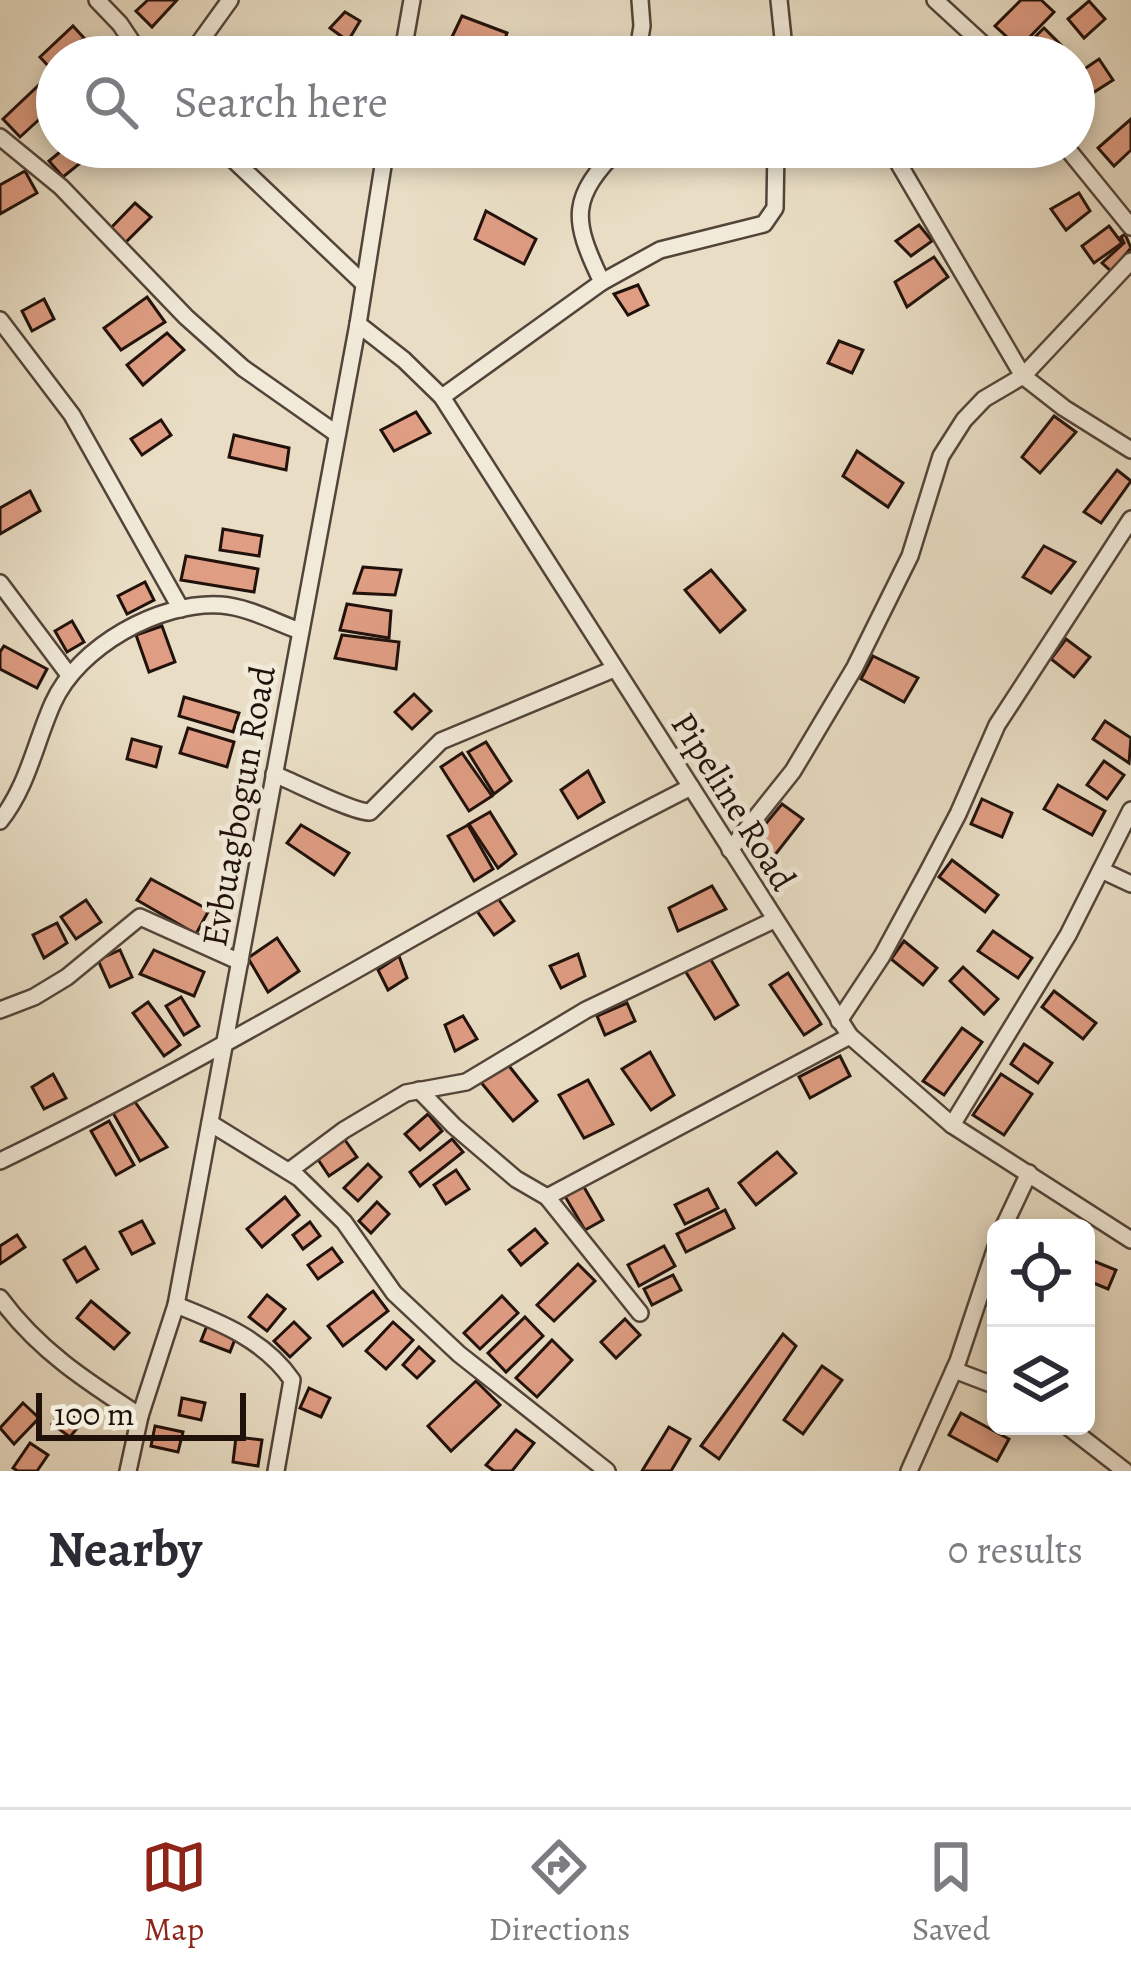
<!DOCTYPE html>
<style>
body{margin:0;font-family:Alegreya,serif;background:#f2f2f3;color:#2b2b33}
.controls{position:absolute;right:36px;bottom:36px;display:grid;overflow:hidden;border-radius:18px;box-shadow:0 6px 18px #0003}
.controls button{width:108px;height:108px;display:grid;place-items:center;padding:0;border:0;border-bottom:3px solid #e1e1e2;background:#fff;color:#2b2b33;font:60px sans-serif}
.scale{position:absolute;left:36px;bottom:30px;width:210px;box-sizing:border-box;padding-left:12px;border:6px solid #21110b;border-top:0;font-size:33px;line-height:42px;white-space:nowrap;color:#21110b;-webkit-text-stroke:9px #f1ead9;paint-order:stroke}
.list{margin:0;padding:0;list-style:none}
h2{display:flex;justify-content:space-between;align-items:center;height:156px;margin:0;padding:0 48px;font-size:51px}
h2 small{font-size:39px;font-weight:400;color:#7c7c81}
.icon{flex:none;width:66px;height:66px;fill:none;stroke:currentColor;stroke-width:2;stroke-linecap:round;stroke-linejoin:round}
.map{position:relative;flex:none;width:1131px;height:1471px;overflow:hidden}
.search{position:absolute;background:#fff;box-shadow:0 6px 18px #0003;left:36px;right:36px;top:36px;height:132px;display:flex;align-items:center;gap:30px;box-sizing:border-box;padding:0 42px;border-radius:66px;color:#7c7c81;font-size:45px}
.sheet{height:336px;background:#fff}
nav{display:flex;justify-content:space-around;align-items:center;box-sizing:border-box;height:168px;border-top:3px solid #e1e1e2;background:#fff;font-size:33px;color:#7c7c81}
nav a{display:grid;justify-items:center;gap:6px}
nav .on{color:#8f2418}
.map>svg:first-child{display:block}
.building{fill:#df9d83;stroke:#21110b;stroke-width:3}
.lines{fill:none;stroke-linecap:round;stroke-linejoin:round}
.minor-casing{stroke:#53443a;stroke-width:20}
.minor{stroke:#f1ead9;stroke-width:15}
.labels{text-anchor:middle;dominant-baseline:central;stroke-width:10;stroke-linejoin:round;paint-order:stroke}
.street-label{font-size:36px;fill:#21110b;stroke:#f1ead9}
</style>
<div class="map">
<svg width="1131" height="1471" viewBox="0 0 1131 1471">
<rect width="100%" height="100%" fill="#e9dec5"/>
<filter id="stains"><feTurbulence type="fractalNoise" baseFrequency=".00167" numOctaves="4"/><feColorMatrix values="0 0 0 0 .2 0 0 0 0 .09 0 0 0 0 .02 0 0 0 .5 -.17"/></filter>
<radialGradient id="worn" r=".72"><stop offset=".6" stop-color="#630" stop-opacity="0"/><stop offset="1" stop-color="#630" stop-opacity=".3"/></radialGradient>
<g class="building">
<polygon points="148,0 177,0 152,27 136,11"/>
<polygon points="1021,0 1041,0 1054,12 1019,48 995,26"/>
<polygon points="1089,1 1105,19 1084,38 1068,19"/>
<polygon points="345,12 360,21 348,41 330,28"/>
<polygon points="462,16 507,33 499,56 451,39"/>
<polygon points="73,26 84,38 64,57 57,57 51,69 40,57"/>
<polygon points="1044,28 1061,45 1049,57 1023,57 1019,53"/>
<polygon points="1099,59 1113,80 1074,105 1074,76"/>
<polygon points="40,84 57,103 20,137 3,119"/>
<polygon points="1131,119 1131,150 1114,166 1098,148"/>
<polygon points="66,147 90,147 94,152 63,177 49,161"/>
<polygon points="436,147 472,147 471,166 434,159"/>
<polygon points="25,171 37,193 0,214 0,185"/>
<polygon points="1079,193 1090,211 1066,230 1051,209"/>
<polygon points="135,203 151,217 123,245 108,231"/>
<polygon points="486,211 536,239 524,264 475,239"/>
<polygon points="919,225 932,241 911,256 896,241"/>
<polygon points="1109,226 1122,243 1094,263 1082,246"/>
<polygon points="1125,234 1131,248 1111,271 1102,263 1124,243 1121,237"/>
<polygon points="934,257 948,277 907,307 895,282"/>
<polygon points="638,285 648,305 628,315 614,294"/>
<polygon points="147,297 165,322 121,350 104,328"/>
<polygon points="44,299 54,319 32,331 22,311"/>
<polygon points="167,333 184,350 143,385 127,365"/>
<polygon points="839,341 863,350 852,373 828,363"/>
<polygon points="416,412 430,433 394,451 381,430"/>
<polygon points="1054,416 1076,432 1040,473 1022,457"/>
<polygon points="161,420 171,435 142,455 131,439"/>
<polygon points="234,435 289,448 286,470 229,457"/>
<polygon points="857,451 903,483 888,507 843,476"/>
<polygon points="1117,470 1131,481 1101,523 1084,512"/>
<polygon points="30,491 40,511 0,534 0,508"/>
<polygon points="223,529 262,536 259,556 220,550"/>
<polygon points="1044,546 1075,562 1051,593 1023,577"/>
<polygon points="186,556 258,569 254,592 181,580"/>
<polygon points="363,567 401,570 395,595 354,593"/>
<polygon points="711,570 745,610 720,632 685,590"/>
<polygon points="145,582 154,600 127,614 118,596"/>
<polygon points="347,604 391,611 389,638 340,630"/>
<polygon points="72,621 84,642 67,652 55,631"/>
<polygon points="162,626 175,662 149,672 136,635"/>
<polygon points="342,635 399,642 396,669 335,658"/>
<polygon points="1066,639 1090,657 1074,677 1051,659"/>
<polygon points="4,646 47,669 37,688 0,669 0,652"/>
<polygon points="873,656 918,678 904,702 861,679"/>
<polygon points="414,694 431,711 412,729 395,712"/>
<polygon points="184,697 239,713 233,732 179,716"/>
<polygon points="1105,721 1131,738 1129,763 1093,739"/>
<polygon points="188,728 234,742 227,767 180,753"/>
<polygon points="132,739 161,747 156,767 127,759"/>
<polygon points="486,742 511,781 494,794 468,752"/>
<polygon points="462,753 492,796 469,811 441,767"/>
<polygon points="1104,761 1124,775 1107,799 1087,785"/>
<polygon points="588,771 604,802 578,818 561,790"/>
<polygon points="1058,785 1105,811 1092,835 1044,809"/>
<polygon points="982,799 1012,813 1002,837 971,824"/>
<polygon points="782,804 803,819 771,860 749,844"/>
<polygon points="490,812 516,854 498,868 469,824"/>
<polygon points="301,825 349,853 334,875 287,843"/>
<polygon points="468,825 493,869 474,881 448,836"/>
<polygon points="952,860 998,895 985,912 939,877"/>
<polygon points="151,879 209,910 196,934 137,900"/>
<polygon points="712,886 726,909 678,931 669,908"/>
<polygon points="497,897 514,921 494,935 477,911"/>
<polygon points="86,900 101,922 76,939 61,917"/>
<polygon points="57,923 67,943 44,958 33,935"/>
<polygon points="993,931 1032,958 1018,978 978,951"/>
<polygon points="277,938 299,971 268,992 248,958"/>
<polygon points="904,941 937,968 923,985 891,959"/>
<polygon points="120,950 132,977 110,987 98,960"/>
<polygon points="154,950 204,972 194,996 140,974"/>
<polygon points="578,954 585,976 561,988 550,966"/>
<polygon points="708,955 738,1005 715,1019 684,969"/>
<polygon points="399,956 407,978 388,990 378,970"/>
<polygon points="963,967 998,999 984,1014 950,981"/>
<polygon points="788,973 821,1024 804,1035 770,985"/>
<polygon points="1054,991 1096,1023 1083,1039 1042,1007"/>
<polygon points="181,997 199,1026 184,1035 166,1006"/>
<polygon points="148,1002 180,1045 164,1056 133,1013"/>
<polygon points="627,1003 635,1021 605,1035 597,1016"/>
<polygon points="463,1016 477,1039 455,1051 445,1025"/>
<polygon points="962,1028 982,1042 944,1095 923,1081"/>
<polygon points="1024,1044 1052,1063 1038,1083 1011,1064"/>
<polygon points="650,1052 674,1095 651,1110 622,1069"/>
<polygon points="840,1056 850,1076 810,1098 799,1077"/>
<polygon points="505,1061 537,1101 513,1121 479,1080"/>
<polygon points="53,1074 66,1098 44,1109 32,1087"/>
<polygon points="1001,1074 1032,1094 1004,1135 973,1115"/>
<polygon points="588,1080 613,1124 584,1138 559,1095"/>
<polygon points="135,1102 167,1147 140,1161 113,1113"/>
<polygon points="428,1114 442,1131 420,1150 405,1134"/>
<polygon points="109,1121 134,1165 116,1175 91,1131"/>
<polygon points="452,1139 463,1152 420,1186 410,1172"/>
<polygon points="345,1140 357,1157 329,1176 317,1158"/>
<polygon points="777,1152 796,1173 756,1205 739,1183"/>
<polygon points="368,1164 381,1177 358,1201 344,1188"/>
<polygon points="456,1170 469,1189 446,1204 434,1185"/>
<polygon points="581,1182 603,1220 585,1230 563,1193"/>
<polygon points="708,1189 718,1208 685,1224 675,1205"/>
<polygon points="285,1197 299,1215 262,1247 247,1229"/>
<polygon points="377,1202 389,1214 371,1233 359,1221"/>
<polygon points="725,1210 734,1228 686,1252 677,1234"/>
<polygon points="142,1221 154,1243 132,1254 120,1232"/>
<polygon points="310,1222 320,1236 303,1249 293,1235"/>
<polygon points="535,1229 547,1243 521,1265 509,1250"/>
<polygon points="17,1235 25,1247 0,1264 0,1246"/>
<polygon points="664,1246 675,1266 639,1286 628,1265"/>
<polygon points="85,1247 98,1269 77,1282 64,1260"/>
<polygon points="332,1248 342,1262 318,1279 308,1265"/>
<polygon points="1086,1258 1116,1270 1108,1289 1086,1280"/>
<polygon points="578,1264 595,1281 554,1321 537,1305"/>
<polygon points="673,1275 681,1290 652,1305 644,1289"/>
<polygon points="373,1291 388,1311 343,1346 328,1326"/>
<polygon points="267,1295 285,1309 267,1331 249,1317"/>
<polygon points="502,1296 518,1313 480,1349 464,1333"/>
<polygon points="91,1301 129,1333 114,1349 77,1318"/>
<polygon points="525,1317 543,1336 506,1372 488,1353"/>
<polygon points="625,1319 640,1335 616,1358 601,1342"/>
<polygon points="294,1322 310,1338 290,1357 274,1341"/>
<polygon points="393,1322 413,1340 386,1369 366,1351"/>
<polygon points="208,1323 237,1334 230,1352 201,1341"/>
<polygon points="783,1334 796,1346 719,1459 701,1446"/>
<polygon points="552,1340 572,1360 537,1397 516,1378"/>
<polygon points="419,1347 434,1361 417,1378 403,1365"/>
<polygon points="822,1366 842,1380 803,1434 784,1420"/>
<polygon points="476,1381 500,1405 451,1451 428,1426"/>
<polygon points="309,1388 330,1398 321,1417 300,1408"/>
<polygon points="182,1398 205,1403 201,1420 179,1415"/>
<polygon points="23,1403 39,1418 14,1444 0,1428"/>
<polygon points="64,1408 82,1422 70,1437 52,1424"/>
<polygon points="961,1413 1009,1439 997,1461 949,1435"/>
<polygon points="155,1426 183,1432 178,1452 151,1446"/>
<polygon points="669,1427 690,1439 671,1471 642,1471"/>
<polygon points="516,1430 534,1443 512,1471 494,1471 486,1465"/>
<polygon points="236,1437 262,1440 258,1466 233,1462"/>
<polygon points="30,1443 48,1455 37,1471 18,1471 13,1468"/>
</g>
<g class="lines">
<defs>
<g id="minor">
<polyline points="97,0 120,24 142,57"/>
<polyline points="779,0 784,48 799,57"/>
<polyline points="935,0 997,57"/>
<polyline points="189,57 230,0"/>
<polyline points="402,57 412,0"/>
<polyline points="637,57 642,26 640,0"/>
<polyline points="0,137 61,187 186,317 243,368 337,434"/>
<polyline points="220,147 362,282"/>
<polyline points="889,147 1023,376 1064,408 1131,450"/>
<polyline points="1066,147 1131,227"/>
<polyline points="602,282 660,250 764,224 775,208 776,147"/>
<polyline points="0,320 72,415 181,609"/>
<polyline points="358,324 404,360 442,397 850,1036 952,1125 1131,1240"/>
<path d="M442 397 602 282C571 218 570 198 620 147"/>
<polyline points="0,583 69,675"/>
<path d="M274 774C294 782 354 813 370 812L441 741 614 669"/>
<path d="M0 821C28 786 35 743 53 703 78 647 159 601 221 605 248 607 275 622 300 631"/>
<polyline points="730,850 793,771 855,667 910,556 941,456 964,420 984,399 1023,376 1131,261"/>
<polyline points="1101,870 1131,884"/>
<polyline points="0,1010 34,997 67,977 140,917 240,962"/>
<polyline points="839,1021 882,956 927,873 958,814 997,725 1131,519"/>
<polyline points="419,1090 454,1126 516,1179 547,1197 640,1313"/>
<polyline points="210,1123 299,1178 344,1222 394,1293 459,1354 607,1471"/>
<polyline points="952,1125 1068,935 1131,810"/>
<path d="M0 1161C236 1047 457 905 691 787"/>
<polyline points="289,1171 344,1130 406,1093 466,1082 586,1010 774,920"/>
<polyline points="547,1197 850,1036"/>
<polyline points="1003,1228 1029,1173"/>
<path d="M0 1298C38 1350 86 1381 140 1416"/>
<path d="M176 1305C219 1322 265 1340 292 1380L276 1471"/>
<polyline points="954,1370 996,1386"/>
<polyline points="1067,1426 1125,1471"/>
<polyline points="128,1471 140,1416 176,1305 358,324 386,147"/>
<polyline points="909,1471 958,1361 996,1247"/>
</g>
</defs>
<use href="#minor" class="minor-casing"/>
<use href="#minor" class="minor"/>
</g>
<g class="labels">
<g class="street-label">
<text transform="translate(734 801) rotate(58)">Pipeline Road</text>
<text transform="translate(238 806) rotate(-80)">Evbuagbogun Road</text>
</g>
</g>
<rect width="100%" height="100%" filter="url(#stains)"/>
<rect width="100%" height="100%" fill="url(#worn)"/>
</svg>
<div class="controls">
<button><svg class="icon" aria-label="locate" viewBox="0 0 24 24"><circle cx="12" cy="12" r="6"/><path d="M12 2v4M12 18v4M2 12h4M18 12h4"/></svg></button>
<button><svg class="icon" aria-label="layers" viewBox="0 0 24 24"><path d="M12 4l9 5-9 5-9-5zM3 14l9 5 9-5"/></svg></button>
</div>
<div class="scale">100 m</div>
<div class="search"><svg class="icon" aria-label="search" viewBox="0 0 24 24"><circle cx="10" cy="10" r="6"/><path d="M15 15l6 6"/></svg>Search here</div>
</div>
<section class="sheet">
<h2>Nearby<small>0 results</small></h2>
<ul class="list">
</ul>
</section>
<nav>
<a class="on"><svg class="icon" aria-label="map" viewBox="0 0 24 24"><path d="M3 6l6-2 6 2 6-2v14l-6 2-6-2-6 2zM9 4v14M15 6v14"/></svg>Map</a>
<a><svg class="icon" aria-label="directions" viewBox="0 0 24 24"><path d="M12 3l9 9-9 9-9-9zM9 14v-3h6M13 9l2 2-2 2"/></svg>Directions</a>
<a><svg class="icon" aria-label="saved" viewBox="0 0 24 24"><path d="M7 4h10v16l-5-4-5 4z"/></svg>Saved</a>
</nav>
